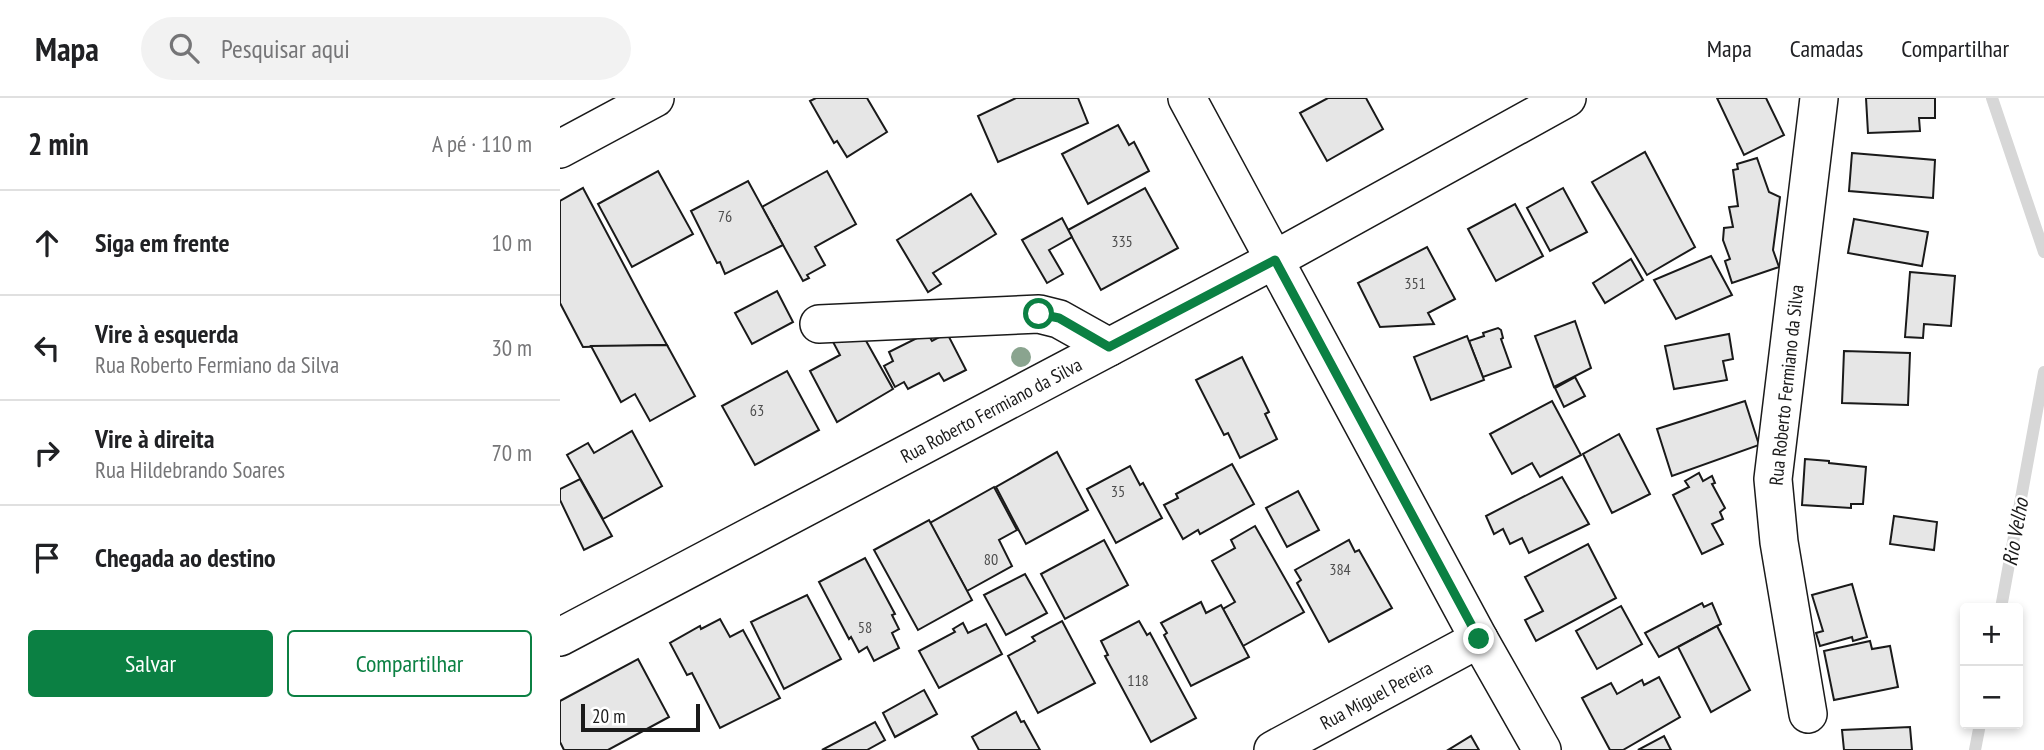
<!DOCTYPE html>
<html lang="pt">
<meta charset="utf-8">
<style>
body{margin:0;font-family:"PT Sans Narrow",sans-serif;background:#f2f2f2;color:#202124}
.controls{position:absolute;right:21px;bottom:21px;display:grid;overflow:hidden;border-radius:7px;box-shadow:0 4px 10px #0003}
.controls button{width:63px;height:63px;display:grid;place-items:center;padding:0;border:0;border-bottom:2px solid #e0e0e0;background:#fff;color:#202124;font:35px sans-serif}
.scale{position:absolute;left:21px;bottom:18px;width:119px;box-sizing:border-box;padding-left:7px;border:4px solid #1a1a1a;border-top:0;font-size:19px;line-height:24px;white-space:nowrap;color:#1a1a1a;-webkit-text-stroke:5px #fff;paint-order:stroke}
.stop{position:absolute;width:21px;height:21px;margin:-16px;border:5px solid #0b8043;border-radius:50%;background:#fff}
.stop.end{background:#0b8043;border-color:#fff;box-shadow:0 2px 7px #0008}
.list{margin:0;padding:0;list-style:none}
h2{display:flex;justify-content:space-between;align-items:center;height:91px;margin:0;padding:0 28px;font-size:30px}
h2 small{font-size:23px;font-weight:400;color:#757577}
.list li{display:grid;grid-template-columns:46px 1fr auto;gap:21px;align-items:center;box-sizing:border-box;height:105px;padding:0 28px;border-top:2px solid #e0e0e0}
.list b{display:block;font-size:26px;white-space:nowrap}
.list p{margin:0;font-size:23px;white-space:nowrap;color:#757577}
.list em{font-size:23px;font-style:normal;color:#757577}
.actions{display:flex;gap:14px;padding:21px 28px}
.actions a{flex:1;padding:16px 0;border:2px solid #0b8043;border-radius:7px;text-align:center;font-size:24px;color:#0b8043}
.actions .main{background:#0b8043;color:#fff}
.icon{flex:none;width:38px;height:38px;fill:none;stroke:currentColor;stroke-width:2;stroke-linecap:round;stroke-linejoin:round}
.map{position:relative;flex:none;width:1484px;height:652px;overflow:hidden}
header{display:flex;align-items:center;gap:42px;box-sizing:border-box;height:98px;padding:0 35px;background:#fff;border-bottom:2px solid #e0e0e0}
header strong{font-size:33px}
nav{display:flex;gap:38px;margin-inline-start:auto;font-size:24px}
.search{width:490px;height:63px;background:#f2f2f2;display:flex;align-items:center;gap:18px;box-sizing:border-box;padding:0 24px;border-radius:38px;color:#757577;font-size:26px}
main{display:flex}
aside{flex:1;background:#fff}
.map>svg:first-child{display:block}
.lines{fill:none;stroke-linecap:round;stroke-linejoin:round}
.stream{stroke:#d7d7d7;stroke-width:12}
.building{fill:#e6e6e6;stroke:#1a1a1a;stroke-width:2}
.minor-casing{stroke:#1a1a1a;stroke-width:40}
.minor{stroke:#fff;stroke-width:37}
.tree{fill:#8aa48f}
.route{stroke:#0b8043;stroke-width:9}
.labels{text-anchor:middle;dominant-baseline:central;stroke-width:5;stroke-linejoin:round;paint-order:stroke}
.number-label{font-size:16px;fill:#4d4d4d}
.street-label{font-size:19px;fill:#1a1a1a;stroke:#fff}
.water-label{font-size:21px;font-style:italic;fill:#1a1a1a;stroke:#fff}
</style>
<header>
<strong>Mapa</strong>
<div class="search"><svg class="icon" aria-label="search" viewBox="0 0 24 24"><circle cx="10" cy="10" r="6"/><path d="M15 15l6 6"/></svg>Pesquisar aqui</div>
<nav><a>Mapa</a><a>Camadas</a><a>Compartilhar</a></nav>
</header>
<main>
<aside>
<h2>2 min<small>A pé · 110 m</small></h2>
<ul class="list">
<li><svg class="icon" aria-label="ahead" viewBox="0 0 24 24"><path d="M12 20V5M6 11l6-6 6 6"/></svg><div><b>Siga em frente</b></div><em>10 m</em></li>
<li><svg class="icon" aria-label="left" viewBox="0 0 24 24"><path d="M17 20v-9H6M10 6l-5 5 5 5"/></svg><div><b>Vire à esquerda</b><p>Rua Roberto Fermiano da Silva</p></div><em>30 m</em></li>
<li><svg class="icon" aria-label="right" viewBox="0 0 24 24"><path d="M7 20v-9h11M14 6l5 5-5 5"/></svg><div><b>Vire à direita</b><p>Rua Hildebrando Soares</p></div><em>70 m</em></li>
<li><svg class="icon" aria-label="arrive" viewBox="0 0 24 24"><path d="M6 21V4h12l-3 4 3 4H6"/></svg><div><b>Chegada ao destino</b></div></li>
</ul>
<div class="actions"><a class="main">Salvar</a><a>Compartilhar</a></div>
</aside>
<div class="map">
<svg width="1484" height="652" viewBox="0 0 1484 652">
<rect width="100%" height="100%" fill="#fff"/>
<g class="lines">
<g class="stream">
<polyline points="1432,0 1484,154"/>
<polyline points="1441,510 1484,274"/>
<polyline points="1415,652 1420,626"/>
</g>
</g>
<g class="building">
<polygon points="256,0 307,0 327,34 287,59 277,43 274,45 250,3"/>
<polygon points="456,0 518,0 528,25 438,64 418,18"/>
<polygon points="768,0 806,0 823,31 767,63 740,15"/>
<polygon points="1157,0 1206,0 1224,37 1184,57"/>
<polygon points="1306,0 1375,0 1375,20 1359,20 1360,33 1308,35"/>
<polygon points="558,27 569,47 574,44 589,73 528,106 502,56"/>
<polygon points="1085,54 1135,149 1087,177 1032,84"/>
<polygon points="1292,55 1375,62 1373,100 1289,93"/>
<polygon points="1197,60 1209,94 1220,99 1213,152 1219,169 1172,185 1165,163 1170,161 1163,142 1164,130 1173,129 1169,109 1178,108 1173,72 1178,71 1177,66"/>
<polygon points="98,73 133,136 72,169 38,106"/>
<polygon points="267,73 296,126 255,149 265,167 247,177 249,180 243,183 202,109"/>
<polygon points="188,83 223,147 165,176 160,164 157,165 131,113"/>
<polygon points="23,90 83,203 107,247 23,249 0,205 0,103"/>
<polygon points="585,90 618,150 541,192 508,132"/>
<polygon points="1003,90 1027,134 990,153 967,110"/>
<polygon points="411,96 436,136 373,175 381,186 368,194 337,142"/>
<polygon points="955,106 983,158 936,183 908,131"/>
<polygon points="502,120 512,139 489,152 503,176 487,185 462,142"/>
<polygon points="1294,121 1368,134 1362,168 1288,155"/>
<polygon points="867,149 895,201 868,215 874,226 820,229 798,185"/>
<polygon points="1151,158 1172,197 1116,221 1094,182"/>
<polygon points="1071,161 1083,182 1045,205 1033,185"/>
<polygon points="1350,174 1395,178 1391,228 1364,226 1363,240 1345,239"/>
<polygon points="217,193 233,224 192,246 175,215"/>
<polygon points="1015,223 1031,270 994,289 975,238"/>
<polygon points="938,230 941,232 943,240 941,241 951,269 923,279 909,243 924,238 923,235"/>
<polygon points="367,235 372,243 387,235 406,272 384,283 379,275 348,291 344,284 335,289 324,268 333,263 329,254"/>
<polygon points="1169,236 1173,261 1163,263 1167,282 1114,291 1105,248"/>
<polygon points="907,238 924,282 871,302 854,259"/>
<polygon points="305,241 333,291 277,324 250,273 280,257 272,242"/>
<polygon points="107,247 135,298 90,323 75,296 61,304 31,248"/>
<polygon points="1284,253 1350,255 1348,307 1282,305"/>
<polygon points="682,259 709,314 705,316 717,341 680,360 668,335 664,337 636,282"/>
<polygon points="227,273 259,332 195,367 162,308"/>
<polygon points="1015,279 1025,298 1004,309 995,290"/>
<polygon points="992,303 1021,357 980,379 972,365 952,376 930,336"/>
<polygon points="1185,303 1199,347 1112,378 1097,331"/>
<polygon points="72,333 102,388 43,421 7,357 28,345 34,355"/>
<polygon points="1059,336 1090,396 1052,415 1023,356"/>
<polygon points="497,354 528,412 466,446 436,389"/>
<polygon points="1245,361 1269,363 1269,365 1306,369 1303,406 1291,406 1291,410 1242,407"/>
<polygon points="672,366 694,406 640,436 638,432 623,441 604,407 618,400 616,396"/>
<polygon points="570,368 580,387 583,385 602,420 556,445 527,391"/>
<polygon points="1139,375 1143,383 1152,378 1155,385 1152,386 1165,410 1160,414 1163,421 1152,426 1163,446 1142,456 1113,397 1129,389 1125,383"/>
<polygon points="1002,379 1029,426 969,455 962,440 950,446 943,431 934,436 926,418"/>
<polygon points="20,381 52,438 24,452 0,402 0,391"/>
<polygon points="434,389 457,432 439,442 452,468 407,493 370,425"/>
<polygon points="738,393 759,432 727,449 706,410"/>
<polygon points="1334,418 1377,424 1374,452 1330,446"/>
<polygon points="369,422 412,502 358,532 314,452"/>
<polygon points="695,428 744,514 683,548 663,511 675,504 652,463 675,450 671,442"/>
<polygon points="544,442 568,487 505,521 481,476"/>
<polygon points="789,442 795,454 799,452 832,510 769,544 737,485 741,482 735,472"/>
<polygon points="1028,446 1056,500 976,543 965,522 983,513 965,479"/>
<polygon points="305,460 335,516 332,517 339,531 332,535 339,550 314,563 307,549 299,554 291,539 289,541 259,484"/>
<polygon points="465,476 487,515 446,537 424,497"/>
<polygon points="1292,486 1307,539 1293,543 1292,539 1260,548 1256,535 1263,533 1252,497"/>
<polygon points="247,497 281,561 224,591 191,524"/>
<polygon points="641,504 646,515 661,507 689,559 631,588 604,537 607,535 601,525"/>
<polygon points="1142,505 1144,509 1152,505 1161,526 1099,559 1085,535"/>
<polygon points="1061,508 1082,546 1037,571 1016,533"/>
<polygon points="160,521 170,539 183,532 220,600 160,630 132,575 127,577 110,545 140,528 141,531"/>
<polygon points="502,523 535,585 478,615 448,558 475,543 472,539"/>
<polygon points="579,523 587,537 590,535 636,620 591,644 545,558 548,557 541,543"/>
<polygon points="403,525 408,535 426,526 442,556 379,590 359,553 395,534 393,531"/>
<polygon points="1157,528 1190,592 1151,614 1118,549"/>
<polygon points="1310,543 1312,551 1330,548 1338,589 1274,602 1264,553"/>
<polygon points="78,561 109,619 48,652 4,652 0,644 0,603"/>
<polygon points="1099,579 1120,619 1063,652 1050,652 1022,600 1051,585 1057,596 1082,582 1084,587"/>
<polygon points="364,592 377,616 335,639 323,615"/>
<polygon points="456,614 461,624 464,623 480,652 419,652 412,639"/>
<polygon points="315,624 325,642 307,652 262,652"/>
<polygon points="1350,629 1352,652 1284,652 1282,632"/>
<polygon points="911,638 919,652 888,652"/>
<polygon points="1104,638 1111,652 1078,652"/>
</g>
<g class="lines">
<defs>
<g id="minor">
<polyline points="627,0 919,541 982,652"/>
<polyline points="0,51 95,0"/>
<polyline points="259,226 479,216 499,221 549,249"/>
<polyline points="0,539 714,162 1007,0"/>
<polyline points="1248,616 1219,444 1213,381 1259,0"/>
<polyline points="713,652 919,541"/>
</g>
</defs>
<use href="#minor" class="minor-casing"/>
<use href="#minor" class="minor"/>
</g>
<circle class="tree" cx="461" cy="259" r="10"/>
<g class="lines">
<polyline class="route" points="479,216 499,220 549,249 715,162 919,541"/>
</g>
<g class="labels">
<g class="number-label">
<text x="165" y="118">76</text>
<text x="562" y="143">335</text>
<text x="855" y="185">351</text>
<text x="197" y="312">63</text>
<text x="558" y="393">35</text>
<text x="431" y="461">80</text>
<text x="780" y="471">384</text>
<text x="305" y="529">58</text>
<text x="578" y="582">118</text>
</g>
<g class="street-label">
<text transform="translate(1226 287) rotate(-84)">Rua Roberto Fermiano da Silva</text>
<text transform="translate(431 312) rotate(-28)">Rua Roberto Fermiano da Silva</text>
<text transform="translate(816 597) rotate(-28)">Rua Miguel Pereira</text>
</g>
<g class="water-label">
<text transform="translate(1455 434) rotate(-80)">Rio Velho</text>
</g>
</g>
</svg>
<div class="controls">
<button>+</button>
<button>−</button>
</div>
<div class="scale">20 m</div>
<div class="stop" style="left:479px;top:216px"></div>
<div class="stop end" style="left:919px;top:541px"></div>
</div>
</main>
